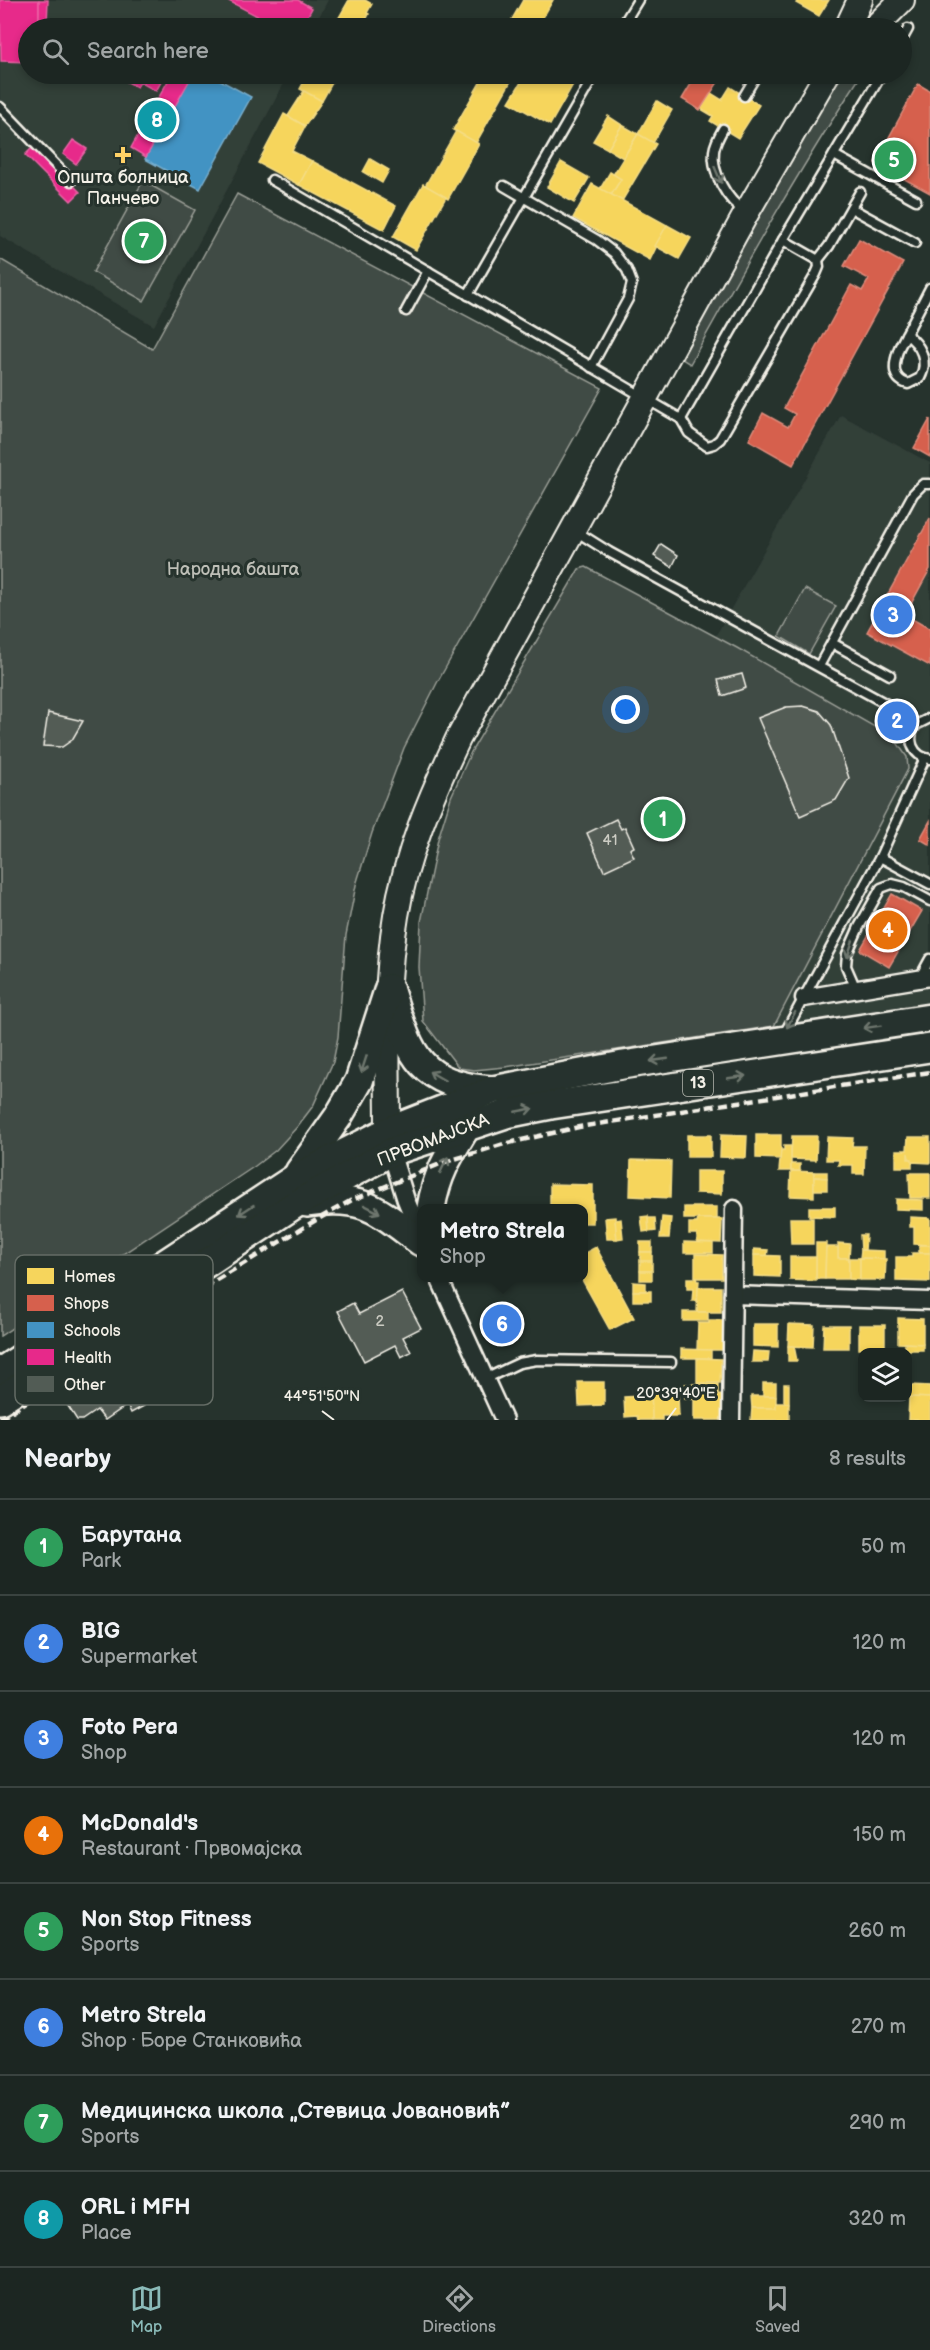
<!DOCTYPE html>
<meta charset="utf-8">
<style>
body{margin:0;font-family:"Balsamiq Sans",sans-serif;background:#252e2a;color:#f1f3f6}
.controls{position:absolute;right:18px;bottom:18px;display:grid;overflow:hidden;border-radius:12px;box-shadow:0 3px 9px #0003}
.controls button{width:54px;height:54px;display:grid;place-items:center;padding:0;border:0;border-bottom:2px solid #3a4340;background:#1c2622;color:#f1f3f6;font:30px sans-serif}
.you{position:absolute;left:626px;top:710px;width:21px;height:21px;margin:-15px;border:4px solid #fff;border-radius:50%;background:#1a73e8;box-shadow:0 0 0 9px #1a73e833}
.badge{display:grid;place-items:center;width:39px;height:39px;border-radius:50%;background:#8bbbb9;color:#fff;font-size:20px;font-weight:700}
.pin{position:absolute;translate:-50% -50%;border:3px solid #fff;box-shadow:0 2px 6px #0006}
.popup{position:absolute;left:417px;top:1204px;width:171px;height:78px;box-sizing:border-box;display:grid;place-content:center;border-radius:12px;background:#1c2622;filter:drop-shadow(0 2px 4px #0005);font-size:20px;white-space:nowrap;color:#a0a5a5}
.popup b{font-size:22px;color:#f1f3f6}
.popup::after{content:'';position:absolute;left:50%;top:100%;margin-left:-12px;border:12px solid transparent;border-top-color:#1c2622}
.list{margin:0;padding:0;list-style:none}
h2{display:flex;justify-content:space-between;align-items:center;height:78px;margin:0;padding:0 24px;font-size:26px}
h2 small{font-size:20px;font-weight:400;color:#a0a5a5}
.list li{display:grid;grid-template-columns:39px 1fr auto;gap:18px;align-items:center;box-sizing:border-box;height:96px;padding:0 24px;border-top:2px solid #3a4340}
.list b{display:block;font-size:22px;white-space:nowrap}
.list p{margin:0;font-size:20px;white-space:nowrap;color:#a0a5a5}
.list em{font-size:20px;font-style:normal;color:#a0a5a5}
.icon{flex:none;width:33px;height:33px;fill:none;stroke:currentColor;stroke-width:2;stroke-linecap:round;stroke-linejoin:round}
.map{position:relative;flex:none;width:930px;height:1420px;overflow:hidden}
.search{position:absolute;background:#1c2622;box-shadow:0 3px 9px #0003;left:18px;right:18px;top:18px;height:66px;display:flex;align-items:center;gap:15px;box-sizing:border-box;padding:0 21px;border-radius:33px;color:#a0a5a5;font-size:22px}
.sheet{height:846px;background:#1c2622}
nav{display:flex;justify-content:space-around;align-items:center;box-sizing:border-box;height:84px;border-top:2px solid #3a4340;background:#1c2622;font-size:16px;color:#a0a5a5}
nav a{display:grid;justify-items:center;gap:3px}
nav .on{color:#8bbbb9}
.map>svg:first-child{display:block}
.built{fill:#333f39}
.green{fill:#414b45;stroke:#9a9e96;stroke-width:1.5}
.homes{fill:#f6d55c;stroke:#f5dd86;stroke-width:1.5}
.shops{fill:#d6604d;stroke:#df8c7c;stroke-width:1.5}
.schools{fill:#4393c3;stroke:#78afce;stroke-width:1.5}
.health{fill:#e7298a;stroke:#eb65a6;stroke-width:1.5}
.building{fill:#525c55;stroke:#f4f1e8;stroke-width:1.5}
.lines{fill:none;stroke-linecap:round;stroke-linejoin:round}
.lane-casing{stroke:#f4f1e8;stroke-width:13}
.street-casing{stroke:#f4f1e8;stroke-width:21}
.secondary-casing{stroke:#f4f1e8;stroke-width:28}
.primary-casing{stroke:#f4f1e8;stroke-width:32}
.lane{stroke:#26332d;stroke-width:8}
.street{stroke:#26332d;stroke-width:16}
.secondary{stroke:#26332d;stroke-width:24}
.primary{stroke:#26332d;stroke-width:27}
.rail{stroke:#f4f1e8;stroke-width:4.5;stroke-dasharray:9 4.5;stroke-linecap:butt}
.oneway{stroke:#6e766e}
.ticks{fill:none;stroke:#f4f1e8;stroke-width:2}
.poi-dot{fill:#ffd166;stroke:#26332d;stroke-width:2}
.labels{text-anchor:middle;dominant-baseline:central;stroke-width:6;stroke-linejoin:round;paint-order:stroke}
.number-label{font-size:15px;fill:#ccccc3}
.shield{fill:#26332d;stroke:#b6b8b0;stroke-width:1.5}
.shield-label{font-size:16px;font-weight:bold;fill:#f4f1e8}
.poi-label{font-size:18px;fill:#f4f1e8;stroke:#26332d}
.park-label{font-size:18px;fill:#bebfb7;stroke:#26332d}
.street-label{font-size:18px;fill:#f4f1e8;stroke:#26332d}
.key{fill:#26332d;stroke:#646c65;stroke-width:1.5}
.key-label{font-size:16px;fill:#f4f1e8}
.ticks-label{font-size:15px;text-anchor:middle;fill:#f4f1e8;stroke:#26332d;stroke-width:6;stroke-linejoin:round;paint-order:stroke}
</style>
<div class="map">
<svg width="930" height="1420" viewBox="0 0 930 1420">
<rect width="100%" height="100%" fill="#26332d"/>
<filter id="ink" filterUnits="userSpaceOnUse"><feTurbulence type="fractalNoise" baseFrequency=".0167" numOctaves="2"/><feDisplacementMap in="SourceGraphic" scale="12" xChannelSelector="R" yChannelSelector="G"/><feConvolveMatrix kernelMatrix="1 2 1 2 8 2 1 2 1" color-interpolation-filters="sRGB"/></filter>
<g filter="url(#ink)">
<g class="built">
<polygon points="0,0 328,0 313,28 28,28 28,74 289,74 154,326 0,236"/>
<polygon points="841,415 930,463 930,1002 774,1026 908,769 907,757 894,738 715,637"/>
</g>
<g class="green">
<path d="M845 74H862C800 168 745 265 690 364L682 359 707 310 726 266 821 101Z"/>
<polygon points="143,181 195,210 144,301 93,272"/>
<polygon points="237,194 602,388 437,683 404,748 372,833 356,885 346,935 338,1037 333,1062 313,1106 297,1127 276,1150 255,1166 0,1336 0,259 152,349"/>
<polygon points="586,567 737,648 894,738 907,757 908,769 774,1026 505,1067 474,1070 459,1068 423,1021 419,967 421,922 438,839 451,797 471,752 579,569"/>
<polygon points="805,589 836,606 809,654 779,636"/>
</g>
<g class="homes">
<polygon points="349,0 365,0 372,4 367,13 369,14 362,28 333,28"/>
<polygon points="523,0 553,0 537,28 507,28"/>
<polygon points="798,0 829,0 819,16 796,3"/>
<polygon points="308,74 337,74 322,101 300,89"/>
<polygon points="485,74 515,74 476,143 453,130"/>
<polygon points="526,74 579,74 550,125 509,102"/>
<polygon points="730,87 759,105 738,138 710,121 713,116 701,109 711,93 722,100"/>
<polygon points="304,91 322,101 305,126 288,116"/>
<polygon points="657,101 672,110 653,143 638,134"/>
<polygon points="284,114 305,126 292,151 312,161 299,185 258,163"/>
<polygon points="608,116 622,125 608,149 593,141"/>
<polygon points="622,125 638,134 623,158 608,149"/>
<polygon points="456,131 479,144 448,199 425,186"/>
<polygon points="638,134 656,144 622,201 611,195 621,179 613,175"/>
<polygon points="370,159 389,170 382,183 363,172"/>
<polygon points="312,161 396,206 384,230 299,185"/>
<polygon points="561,162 589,178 574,203 547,187"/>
<polygon points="610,172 621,179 611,195 600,189"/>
<polygon points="423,184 446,197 416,250 393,237"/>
<polygon points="592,184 667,225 650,260 573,218"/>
<polygon points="667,225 691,238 679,259 655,246"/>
<rect x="687" y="1135" width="24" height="22"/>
<polygon points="721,1135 747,1136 746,1158 720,1157"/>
<polygon points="756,1135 781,1135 781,1159 756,1158"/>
<polygon points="792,1136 817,1136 816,1160 791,1159"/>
<polygon points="827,1137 853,1138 852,1146 865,1146 864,1174 853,1174 853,1165 838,1165 839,1160 826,1160"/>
<polygon points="908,1137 930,1137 930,1163 912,1162 912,1159 909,1158 908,1153 908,1159 912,1159 912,1167 896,1167 896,1150 907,1150"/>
<polygon points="784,1146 791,1146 791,1171 779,1171 781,1150 784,1150"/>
<polygon points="631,1160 671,1161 670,1198 630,1196"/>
<rect x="791" y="1164" width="9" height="7"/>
<polygon points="696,1171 722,1171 722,1194 696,1193"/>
<polygon points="791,1171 814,1172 814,1197 790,1196"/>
<polygon points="814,1172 827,1172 827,1178 814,1177"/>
<polygon points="909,1173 930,1173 930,1198 910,1198"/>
<polygon points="814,1177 827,1178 827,1190 814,1190"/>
<polygon points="550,1184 593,1185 593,1223 583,1223 583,1208 550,1208"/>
<polygon points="896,1199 923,1200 923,1210 896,1209"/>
<rect x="684" y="1207" width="33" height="12"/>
<polygon points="809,1207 835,1207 835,1217 809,1216"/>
<polygon points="648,1216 649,1231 643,1232 641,1217"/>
<polygon points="615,1217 617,1239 607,1239 605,1218"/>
<polygon points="662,1217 671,1218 669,1238 660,1238"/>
<polygon points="910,1217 930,1218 930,1245 914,1244 914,1227 910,1227"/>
<polygon points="648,1218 655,1218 656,1231 649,1232"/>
<polygon points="790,1218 813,1218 813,1244 791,1244"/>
<polygon points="621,1219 623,1238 617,1239 615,1220"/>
<polygon points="698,1219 722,1219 721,1243 697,1242 697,1234 689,1234 689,1223 697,1223"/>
<polygon points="860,1235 866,1235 865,1250 861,1250"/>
<rect x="640" y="1242" width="12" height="10"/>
<polygon points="684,1242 713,1243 713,1253 684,1253"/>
<polygon points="816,1243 826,1243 825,1279 816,1279"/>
<polygon points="838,1243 850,1244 849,1258 838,1258"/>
<rect x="919" y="1245" width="11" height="8"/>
<polygon points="596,1247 634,1318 610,1330 581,1278 583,1278 583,1254"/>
<polygon points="826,1247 838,1247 838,1258 849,1258 849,1279 825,1279"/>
<polygon points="754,1249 768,1250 767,1256 754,1255"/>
<polygon points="861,1250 884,1251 884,1259 860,1258"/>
<rect x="640" y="1252" width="12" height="9"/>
<polygon points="912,1253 930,1253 930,1282 896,1281 896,1257 912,1257"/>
<polygon points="695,1254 722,1255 722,1278 695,1278"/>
<polygon points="754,1255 780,1256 780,1277 754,1276"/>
<polygon points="790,1257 816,1257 816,1281 790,1280"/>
<polygon points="849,1258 860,1258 860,1280 849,1279"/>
<polygon points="860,1258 886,1259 885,1280 860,1280"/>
<rect x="640" y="1261" width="12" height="10"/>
<rect x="640" y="1271" width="12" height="9"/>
<polygon points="687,1278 696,1278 697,1281 699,1281 697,1301 692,1301 693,1289 687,1289"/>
<polygon points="633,1282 646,1283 646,1291 633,1291"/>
<polygon points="698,1287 721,1287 721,1312 697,1312"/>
<rect x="633" y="1291" width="18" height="10"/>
<polygon points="512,1312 520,1327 510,1333 502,1318"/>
<rect x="683" y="1312" width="25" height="9"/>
<polygon points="898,1318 923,1319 923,1344 898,1343"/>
<polygon points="709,1320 724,1320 723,1350 697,1350 698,1323 709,1323"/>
<polygon points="753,1324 778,1324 778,1347 753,1346"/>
<polygon points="789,1324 814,1325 813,1347 788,1346"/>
<polygon points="824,1325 849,1325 849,1348 823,1348"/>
<rect x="859" y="1325" width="26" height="24"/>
<polygon points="905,1343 923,1344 923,1350 905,1350"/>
<polygon points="788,1346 794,1346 797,1361 788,1361"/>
<polygon points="681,1349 711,1350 711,1358 681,1358"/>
<polygon points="753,1351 769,1352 768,1362 752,1362"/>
<polygon points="697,1358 721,1359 720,1383 697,1383"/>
<polygon points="578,1382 604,1382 604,1405 579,1406"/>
<rect x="763" y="1383" width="13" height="13"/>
<polygon points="685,1384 718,1384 718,1395 725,1396 724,1420 694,1420 694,1399 685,1398"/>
<rect x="784" y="1384" width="5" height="19"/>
<polygon points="909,1385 930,1386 930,1398 909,1397"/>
<polygon points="660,1386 661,1395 678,1394 679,1416 662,1416 662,1420 652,1420 651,1387"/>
<polygon points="642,1387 651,1387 652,1420 638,1420 637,1416 625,1417 624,1397 642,1396"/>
<polygon points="751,1396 776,1396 776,1408 752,1408"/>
<polygon points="909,1397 930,1398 930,1420 908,1420"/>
<polygon points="776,1403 789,1403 789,1420 751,1420 752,1408 776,1408"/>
</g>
<g class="shops">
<polygon points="697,74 719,74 722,76 700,110 682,99"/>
<polygon points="918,84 930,91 930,193 875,163"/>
<polygon points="859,239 903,263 793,465 749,440 763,413 788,427 795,414 784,408 851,285 862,291 869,279 844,266"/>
<polygon points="930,419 930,457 914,448"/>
<polygon points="930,518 930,569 905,615 930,629 930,666 867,632"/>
<polygon points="930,821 930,845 920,839"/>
<polygon points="892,894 922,911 889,967 860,950"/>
</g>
<polygon class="schools" points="193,74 209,74 251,97 200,189 145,159"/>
<g class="health">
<polygon points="0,0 39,0 39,28 28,28 28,62 1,61"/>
<polygon points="39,0 48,0 47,24 39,24"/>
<polygon points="227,0 298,0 312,8 301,28 280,28"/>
<polygon points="112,74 193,74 146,157 131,148 169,79 164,77 156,91 140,82 137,87"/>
<polygon points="73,140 87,149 76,164 63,154"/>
<polygon points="34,146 80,192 71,201 25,155"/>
</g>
<g class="building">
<polygon points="661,544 678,555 672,567 654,556"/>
<polygon points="742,674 746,688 722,696 718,680"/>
<polygon points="803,706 819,711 831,725 849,778 836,800 800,816 758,718 786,707"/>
<polygon points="48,713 83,721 72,740 62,747 43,746"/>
<polygon points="616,819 621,829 625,827 634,847 630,849 634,857 604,871 587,833"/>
<polygon points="402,1292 421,1328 403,1337 411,1352 401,1357 395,1345 364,1361 338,1311 353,1303 359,1314"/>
<polygon points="122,1363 144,1406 131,1413 117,1383 111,1385 104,1372"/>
<polygon points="102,1375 124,1407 105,1420 97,1410 82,1420 77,1420 64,1400"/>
</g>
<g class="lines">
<defs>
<g id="lane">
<polyline points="621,28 638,0"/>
<polyline points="902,40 908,29"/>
<polyline points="744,96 757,74"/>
<polyline points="0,107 71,181"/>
<path d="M723 129C719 136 715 143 714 151 711 172 727 201 745 211"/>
<polyline points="834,155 916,200"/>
<polyline points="272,180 681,419 783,240 882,74"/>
<polyline points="504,186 597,240 614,253 627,270 632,283 628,299 591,367"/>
<polyline points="851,208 915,243"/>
<polyline points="818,260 829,246 860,192"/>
<polyline points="468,295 595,74"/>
<polyline points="406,311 428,271"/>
<path d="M906 334C921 345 929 361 920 378L908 384C890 379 894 362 899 348L930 288"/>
<polyline points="681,419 689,433 707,446 714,444 720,439 816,274 819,267 818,260 783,240"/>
<polyline points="574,530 609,552 892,707 912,730"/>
<polyline points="832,643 890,675"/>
<polyline points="819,666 913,494 923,484 930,484"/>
<path d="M930 759C912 756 906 739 916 725L930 718"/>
<polyline points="880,857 930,884"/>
<polyline points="919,979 930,959"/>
<polyline points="856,989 846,966 847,954 859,927 881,888 892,884 904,887 930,901"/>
<polyline points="783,1036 880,857 925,758"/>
<polyline points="485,1379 519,1363 537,1360 671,1362"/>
</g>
<g id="street">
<polyline points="804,998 930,977"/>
<polyline points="391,1152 406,1200 421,1236"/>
<polyline points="439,1278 504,1420"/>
<polyline points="733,1295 930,1301"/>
<polyline points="731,1420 734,1209"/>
</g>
<g id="secondary">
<polyline points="847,28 860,0"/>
<polyline points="874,28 902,0"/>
<path d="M391 1149 388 1131C388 1060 384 987 396 916 406 854 431 796 458 739L747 212 827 74"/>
</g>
<g id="primary">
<path d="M389 988C410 1053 416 1084 492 1090"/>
<polyline points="299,1172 338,1117 359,1081 389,988"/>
<path d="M307 1203C364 1194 377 1210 421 1242"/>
<path d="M431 1208C437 1173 449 1155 467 1126"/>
<polyline points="0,1372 295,1178 388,1131 493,1090 623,1065 930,1018"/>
<polyline points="0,1400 294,1205 391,1152 506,1114 551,1105 930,1048"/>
</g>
</defs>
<use href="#lane" class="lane-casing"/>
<use href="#street" class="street-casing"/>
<use href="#secondary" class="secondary-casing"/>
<use href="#primary" class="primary-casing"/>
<use href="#lane" class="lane"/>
<use href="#street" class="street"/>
<use href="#secondary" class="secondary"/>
<use href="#primary" class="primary"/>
<polyline class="rail" points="0,1419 190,1296 311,1223 352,1200 445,1162 504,1144 579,1127 930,1072"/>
</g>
<defs><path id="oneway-shaft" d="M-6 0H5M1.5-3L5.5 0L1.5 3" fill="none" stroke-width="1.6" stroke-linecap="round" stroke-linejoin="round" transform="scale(1.5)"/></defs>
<g class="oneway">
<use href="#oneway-shaft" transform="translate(718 175) rotate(67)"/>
<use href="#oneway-shaft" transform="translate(850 949) rotate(109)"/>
<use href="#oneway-shaft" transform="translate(791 1020) rotate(118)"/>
<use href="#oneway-shaft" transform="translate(872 1027) rotate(171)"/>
<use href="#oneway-shaft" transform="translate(659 1060) rotate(172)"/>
<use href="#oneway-shaft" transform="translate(364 1064) rotate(108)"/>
<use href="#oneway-shaft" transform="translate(437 1076) rotate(-150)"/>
<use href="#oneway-shaft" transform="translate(737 1077) rotate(-8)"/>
<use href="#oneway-shaft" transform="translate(524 1110) rotate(-11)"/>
<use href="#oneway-shaft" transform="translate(444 1165) rotate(-64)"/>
<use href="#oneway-shaft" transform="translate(372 1209) rotate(27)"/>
<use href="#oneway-shaft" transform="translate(246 1210) rotate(147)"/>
</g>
</g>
<path class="ticks" d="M322 1411 334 1420M667 1420 676 1408"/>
<path class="poi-dot" d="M120 146h6v6h6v6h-6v6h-6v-6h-6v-6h6z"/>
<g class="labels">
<g class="number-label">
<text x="610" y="840">41</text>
<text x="380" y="1321">2</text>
</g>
<rect class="shield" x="683" y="1070" width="30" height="26" rx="4.5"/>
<g class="shield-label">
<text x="698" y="1083">13</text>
</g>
<g class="poi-label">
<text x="123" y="177">Општа болница<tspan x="123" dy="21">Панчево</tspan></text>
</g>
<g class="park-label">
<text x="233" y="569">Народна башта</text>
</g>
<g class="street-label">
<text transform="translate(433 1140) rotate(-21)">ПРВОМАЈСКА</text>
</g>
</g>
<rect x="15" y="1255" width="198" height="150" rx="9" class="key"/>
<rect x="27" y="1268" width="27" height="16" fill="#f6d55c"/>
<rect x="27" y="1295" width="27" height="16" fill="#d6604d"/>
<rect x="27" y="1322" width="27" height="16" fill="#4393c3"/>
<rect x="27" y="1349" width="27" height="16" fill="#e7298a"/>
<rect x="27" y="1376" width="27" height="16" fill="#525c55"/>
<g class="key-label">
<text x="64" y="1282">Homes</text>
<text x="64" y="1309">Shops</text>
<text x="64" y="1336">Schools</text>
<text x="64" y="1363">Health</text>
<text x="64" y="1390">Other</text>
</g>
<g class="ticks-label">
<text x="676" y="1398">20°39'40"E</text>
<text x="322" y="1401">44°51'50"N</text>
</g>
</svg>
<div class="controls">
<button><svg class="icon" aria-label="layers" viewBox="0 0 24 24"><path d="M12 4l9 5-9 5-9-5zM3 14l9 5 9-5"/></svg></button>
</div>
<div class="you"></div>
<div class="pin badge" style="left:663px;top:819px;background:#2e9e5b">1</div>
<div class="pin badge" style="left:897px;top:721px;background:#3f7fe0">2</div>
<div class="pin badge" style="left:893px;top:615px;background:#3f7fe0">3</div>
<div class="pin badge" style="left:888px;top:930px;background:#e8710a">4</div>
<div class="pin badge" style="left:894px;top:160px;background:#2e9e5b">5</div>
<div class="pin badge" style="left:502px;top:1324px;background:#3f7fe0">6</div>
<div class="popup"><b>Metro Strela</b>Shop</div>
<div class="pin badge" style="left:144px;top:241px;background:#2e9e5b">7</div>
<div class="pin badge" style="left:157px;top:120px;background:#0f9aa8">8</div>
<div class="search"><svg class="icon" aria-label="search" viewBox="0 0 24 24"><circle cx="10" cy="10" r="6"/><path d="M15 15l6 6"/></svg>Search here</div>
</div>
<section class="sheet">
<h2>Nearby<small>8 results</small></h2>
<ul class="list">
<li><span class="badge" style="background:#2e9e5b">1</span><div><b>Барутана</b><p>Park</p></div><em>50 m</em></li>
<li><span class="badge" style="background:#3f7fe0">2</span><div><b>BIG</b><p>Supermarket</p></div><em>120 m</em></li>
<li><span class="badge" style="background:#3f7fe0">3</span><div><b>Foto Pera</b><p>Shop</p></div><em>120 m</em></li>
<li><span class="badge" style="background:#e8710a">4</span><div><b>McDonald's</b><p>Restaurant · Првомајска</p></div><em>150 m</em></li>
<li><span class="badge" style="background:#2e9e5b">5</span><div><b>Non Stop Fitness</b><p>Sports</p></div><em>260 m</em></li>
<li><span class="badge" style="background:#3f7fe0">6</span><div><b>Metro Strela</b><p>Shop · Боре Станковића</p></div><em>270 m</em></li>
<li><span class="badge" style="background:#2e9e5b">7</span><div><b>Медицинска школа „Стевица Јовановић”</b><p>Sports</p></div><em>290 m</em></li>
<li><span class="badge" style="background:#0f9aa8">8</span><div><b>ORL i MFH</b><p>Place</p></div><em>320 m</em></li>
</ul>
</section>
<nav>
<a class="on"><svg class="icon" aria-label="map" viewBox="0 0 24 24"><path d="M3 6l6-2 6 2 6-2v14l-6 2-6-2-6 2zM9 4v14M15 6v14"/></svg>Map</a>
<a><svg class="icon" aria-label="directions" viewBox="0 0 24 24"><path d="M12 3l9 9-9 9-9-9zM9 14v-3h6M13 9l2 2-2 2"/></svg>Directions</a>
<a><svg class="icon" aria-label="saved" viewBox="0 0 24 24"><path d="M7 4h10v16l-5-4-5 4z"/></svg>Saved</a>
</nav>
